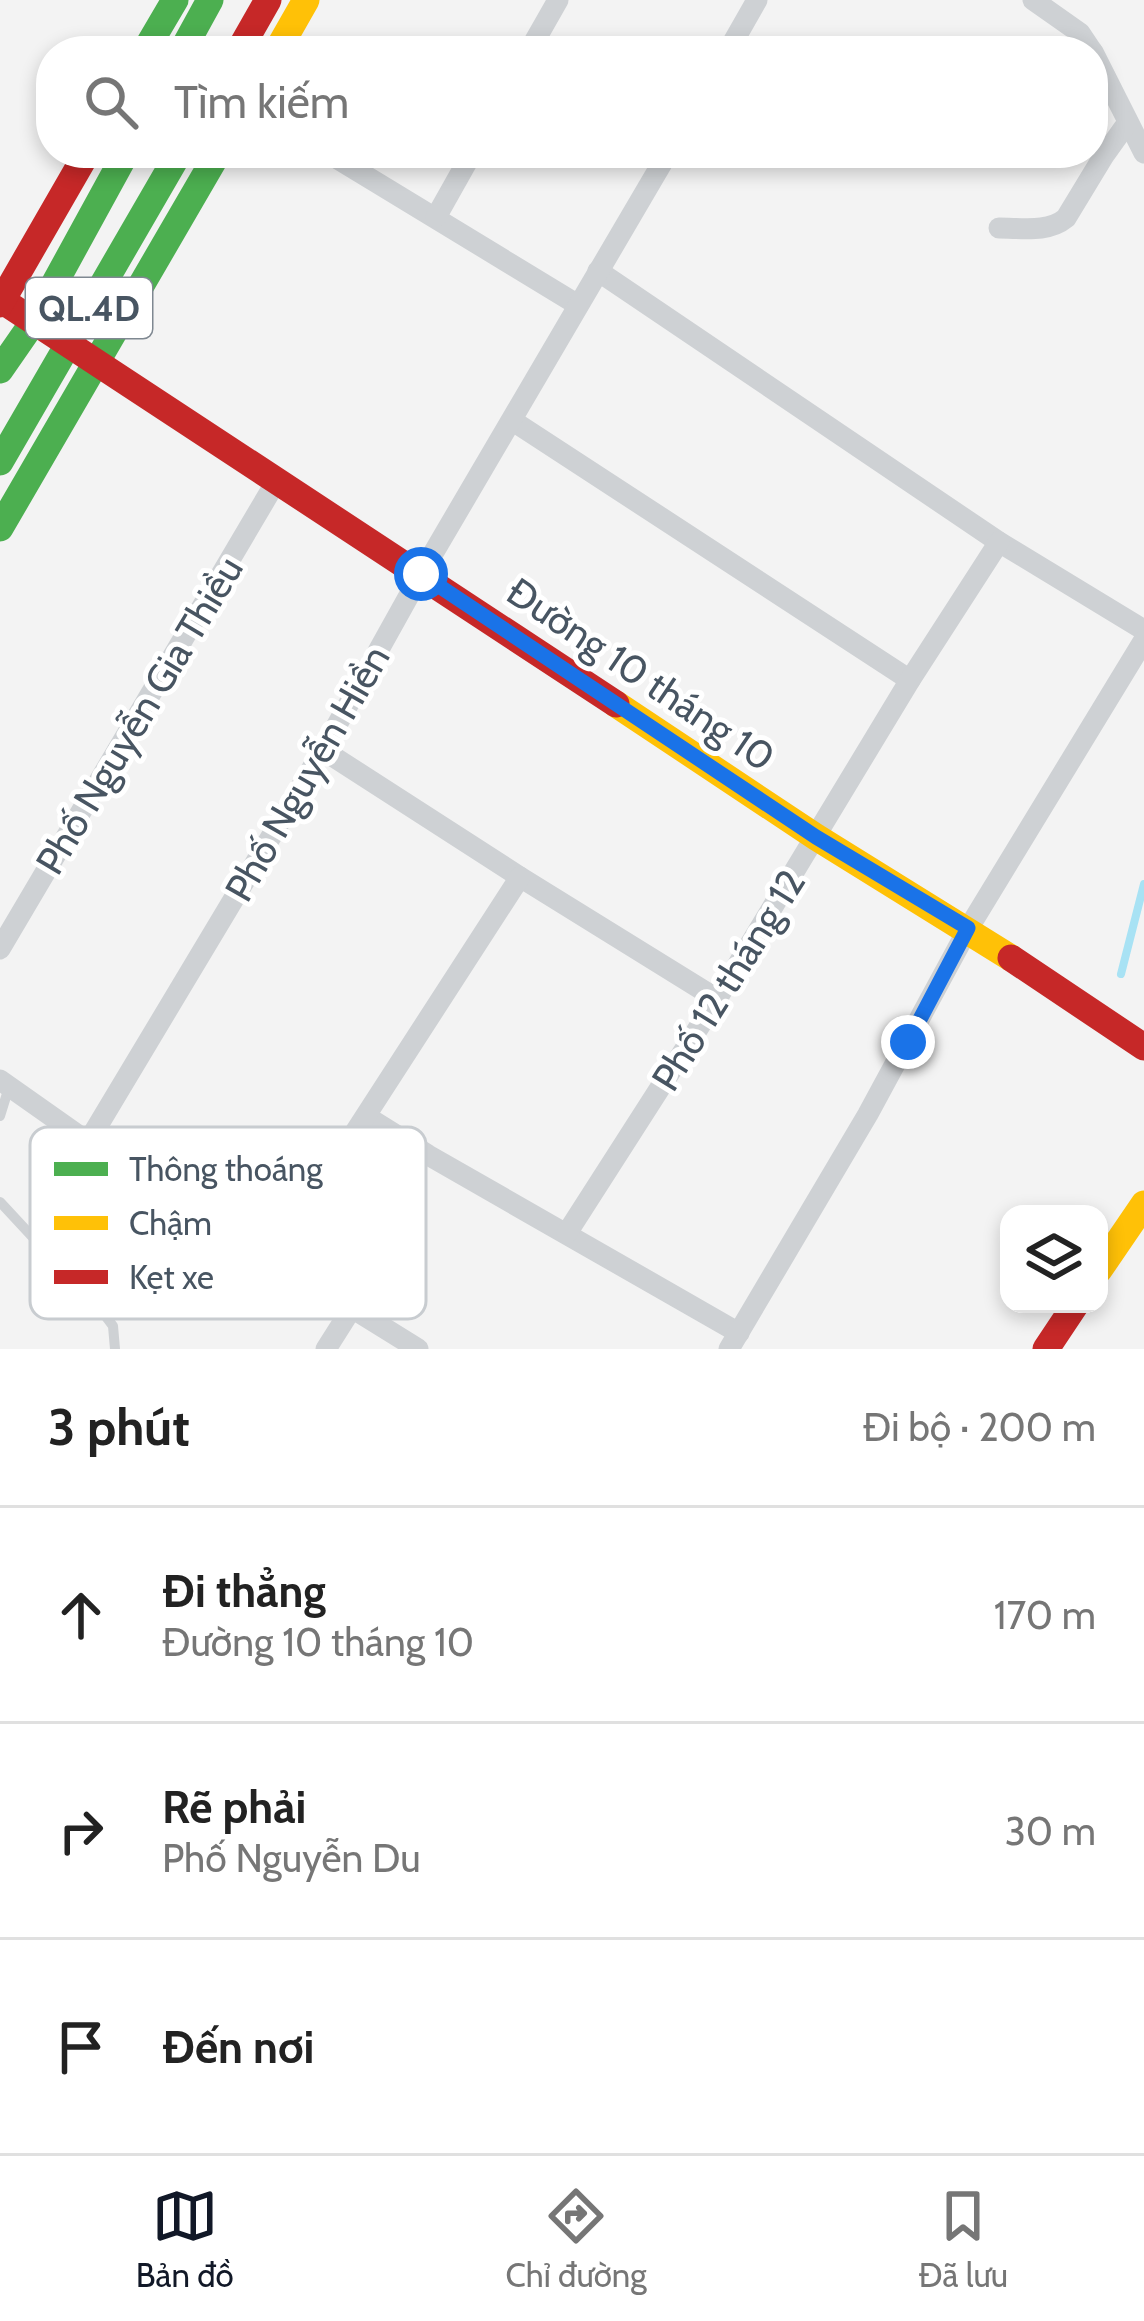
<!DOCTYPE html>
<html lang="vi">
<meta charset="utf-8">
<style>
body{margin:0;font-family:Cabin,sans-serif;background:#f6f6f6;color:#222}
.controls{position:absolute;right:36px;bottom:36px;display:grid;overflow:hidden;border-radius:24px;box-shadow:0 6px 18px #0003}
.controls button{width:108px;height:108px;display:grid;place-items:center;padding:0;border:0;border-bottom:3px solid #e0e0e0;background:#fff;color:#222;font:60px sans-serif}
.stop{position:absolute;width:36px;height:36px;margin:-27px;border:9px solid #1a73e8;border-radius:50%;background:#fff}
.stop.end{background:#1a73e8;border-color:#fff;box-shadow:0 3px 12px #0008}
.list{margin:0;padding:0;list-style:none}
h2{display:flex;justify-content:space-between;align-items:center;height:156px;margin:0;padding:0 48px;font-size:51px}
h2 small{font-size:39px;font-weight:400;color:#767676}
.list li{display:grid;grid-template-columns:78px 1fr auto;gap:36px;align-items:center;box-sizing:border-box;height:216px;padding:0 48px;border-top:3px solid #e0e0e0}
.list b{display:block;font-size:45px;white-space:nowrap}
.list p{margin:0;font-size:39px;white-space:nowrap;color:#767676}
.list em{font-size:39px;font-style:normal;color:#767676}
.icon{flex:none;width:66px;height:66px;fill:none;stroke:currentColor;stroke-width:2;stroke-linecap:round;stroke-linejoin:round}
.map{position:relative;flex:none;width:1144px;height:1349px;overflow:hidden}
.search{position:absolute;background:#fff;box-shadow:0 6px 18px #0003;left:36px;right:36px;top:36px;height:132px;display:flex;align-items:center;gap:30px;box-sizing:border-box;padding:0 42px;border-radius:48px;color:#767676;font-size:45px}
.sheet{height:804px;background:#fff}
nav{display:flex;justify-content:space-around;align-items:center;box-sizing:border-box;height:168px;border-top:3px solid #e0e0e0;background:#fff;font-size:33px;color:#767676}
nav a{display:grid;justify-items:center;gap:6px}
nav .on{color:#111827}
.map>svg:first-child{display:block}
.lines{fill:none;stroke-linecap:round;stroke-linejoin:round}
.stream{stroke:#a8e2f4;stroke-width:8}
.lane{stroke:#ced1d4;stroke-width:10}
.street{stroke:#ced1d4;stroke-width:21}
.fast{stroke:#4caf50;stroke-width:27}
.slow{stroke:#ffc107;stroke-width:27}
.jam{stroke:#c62828;stroke-width:27}
.route{stroke:#1a73e8;stroke-width:15}
.labels{text-anchor:middle;dominant-baseline:central;stroke-width:10;stroke-linejoin:round;paint-order:stroke}
.shield{fill:#fff;stroke:#7f8891;stroke-width:3}
.shield-label{font-size:36px;font-weight:bold;fill:#485562}
.street-label{font-size:39px;fill:#485562;stroke:#fff}
.key{fill:#fff;stroke:#c8ccd0;stroke-width:3}
.key-label{font-size:33px;fill:#485562}
</style>
<div class="map">
<svg width="1144" height="1349" viewBox="0 0 1144 1349">
<rect width="100%" height="100%" fill="#f3f3f3"/>
<g class="lines">
<polyline class="stream" points="1121,974 1144,884"/>
<g class="lane">
<polyline points="0,1116 9,1087"/>
<polyline points="0,1202 104,1314 113,1326 115,1349"/>
</g>
<g class="street">
<polyline points="1033,0 1080,33 1092,51"/>
<polyline points="529,51 558,0"/>
<polyline points="728,51 757,0"/>
<polyline points="1093,52 1144,153"/>
<polyline points="328,153 578,305"/>
<polyline points="436,217 472,153"/>
<path d="M999 228C1022 228 1048 233 1066 218L1103 157 1128 122"/>
<polyline points="598,271 999,542 1144,630"/>
<polyline points="513,421 910,680"/>
<polyline points="323,750 520,877 717,999"/>
<polyline points="0,949 277,480"/>
<polyline points="0,1080 88,1142 275,1256 352,1308 418,1349"/>
<polyline points="367,1117 428,1155 739,1333"/>
<polyline points="88,1142 323,750 421,574 668,153"/>
<polyline points="567,1233 717,999 910,680 999,542"/>
<polyline points="275,1256 520,877"/>
<polyline points="326,1349 352,1308"/>
<polyline points="729,1349 868,1114 968,929 1144,640"/>
</g>
<g class="fast">
<polyline points="145,51 175,0"/>
<polyline points="182,51 210,0"/>
<polyline points="0,370 34,321 126,153"/>
<polyline points="0,462 179,153"/>
<polyline points="0,528 218,153"/>
</g>
<g class="slow">
<polyline points="277,51 306,0"/>
<polyline points="616,704 816,837 1011,958"/>
<polyline points="1099,1270 1144,1204"/>
</g>
<g class="jam">
<polyline points="239,51 268,0"/>
<polyline points="0,299 616,704"/>
<polyline points="0,304 87,153"/>
<polyline points="1011,958 1144,1047"/>
<polyline points="1046,1349 1076,1304"/>
</g>
</g>
<g class="lines">
<polyline class="route" points="421,574 816,837 968,928 908,1042"/>
</g>
<g class="labels">
<rect class="shield" x="26" y="278" width="126" height="60" rx="9"/>
<g class="shield-label">
<text x="89" y="308">QL.4D</text>
</g>
<g class="street-label">
<text transform="translate(641 674) rotate(34)">Đường 10 tháng 10</text>
<text transform="translate(139 715) rotate(-59)">Phố Nguyễn Gia Thiều</text>
<text transform="translate(307 773) rotate(-60)">Phố Nguyễn Hiền</text>
<text transform="translate(728 980) rotate(-58)">Phố 12 tháng 12</text>
</g>
</g>
<rect x="30" y="1127" width="396" height="192" rx="18" class="key"/>
<rect x="54" y="1162" width="54" height="14" fill="#4caf50"/>
<rect x="54" y="1216" width="54" height="14" fill="#ffc107"/>
<rect x="54" y="1270" width="54" height="14" fill="#c62828"/>
<g class="key-label">
<text x="129" y="1181">Thông thoáng</text>
<text x="129" y="1235">Chậm</text>
<text x="129" y="1289">Kẹt xe</text>
</g>
</svg>
<div class="controls">
<button><svg class="icon" aria-label="layers" viewBox="0 0 24 24"><path d="M12 4l9 5-9 5-9-5zM3 14l9 5 9-5"/></svg></button>
</div>
<div class="stop" style="left:421px;top:574px"></div>
<div class="stop end" style="left:908px;top:1042px"></div>
<div class="search"><svg class="icon" aria-label="search" viewBox="0 0 24 24"><circle cx="10" cy="10" r="6"/><path d="M15 15l6 6"/></svg>Tìm kiếm</div>
</div>
<section class="sheet">
<h2>3 phút<small>Đi bộ · 200 m</small></h2>
<ul class="list">
<li><svg class="icon" aria-label="ahead" viewBox="0 0 24 24"><path d="M12 20V5M6 11l6-6 6 6"/></svg><div><b>Đi thẳng</b><p>Đường 10 tháng 10</p></div><em>170 m</em></li>
<li><svg class="icon" aria-label="right" viewBox="0 0 24 24"><path d="M7 20v-9h11M14 6l5 5-5 5"/></svg><div><b>Rẽ phải</b><p>Phố Nguyễn Du</p></div><em>30 m</em></li>
<li><svg class="icon" aria-label="arrive" viewBox="0 0 24 24"><path d="M6 21V4h12l-3 4 3 4H6"/></svg><div><b>Đến nơi</b></div></li>
</ul>
</section>
<nav>
<a class="on"><svg class="icon" aria-label="map" viewBox="0 0 24 24"><path d="M3 6l6-2 6 2 6-2v14l-6 2-6-2-6 2zM9 4v14M15 6v14"/></svg>Bản đồ</a>
<a><svg class="icon" aria-label="directions" viewBox="0 0 24 24"><path d="M12 3l9 9-9 9-9-9zM9 14v-3h6M13 9l2 2-2 2"/></svg>Chỉ đường</a>
<a><svg class="icon" aria-label="saved" viewBox="0 0 24 24"><path d="M7 4h10v16l-5-4-5 4z"/></svg>Đã lưu</a>
</nav>
